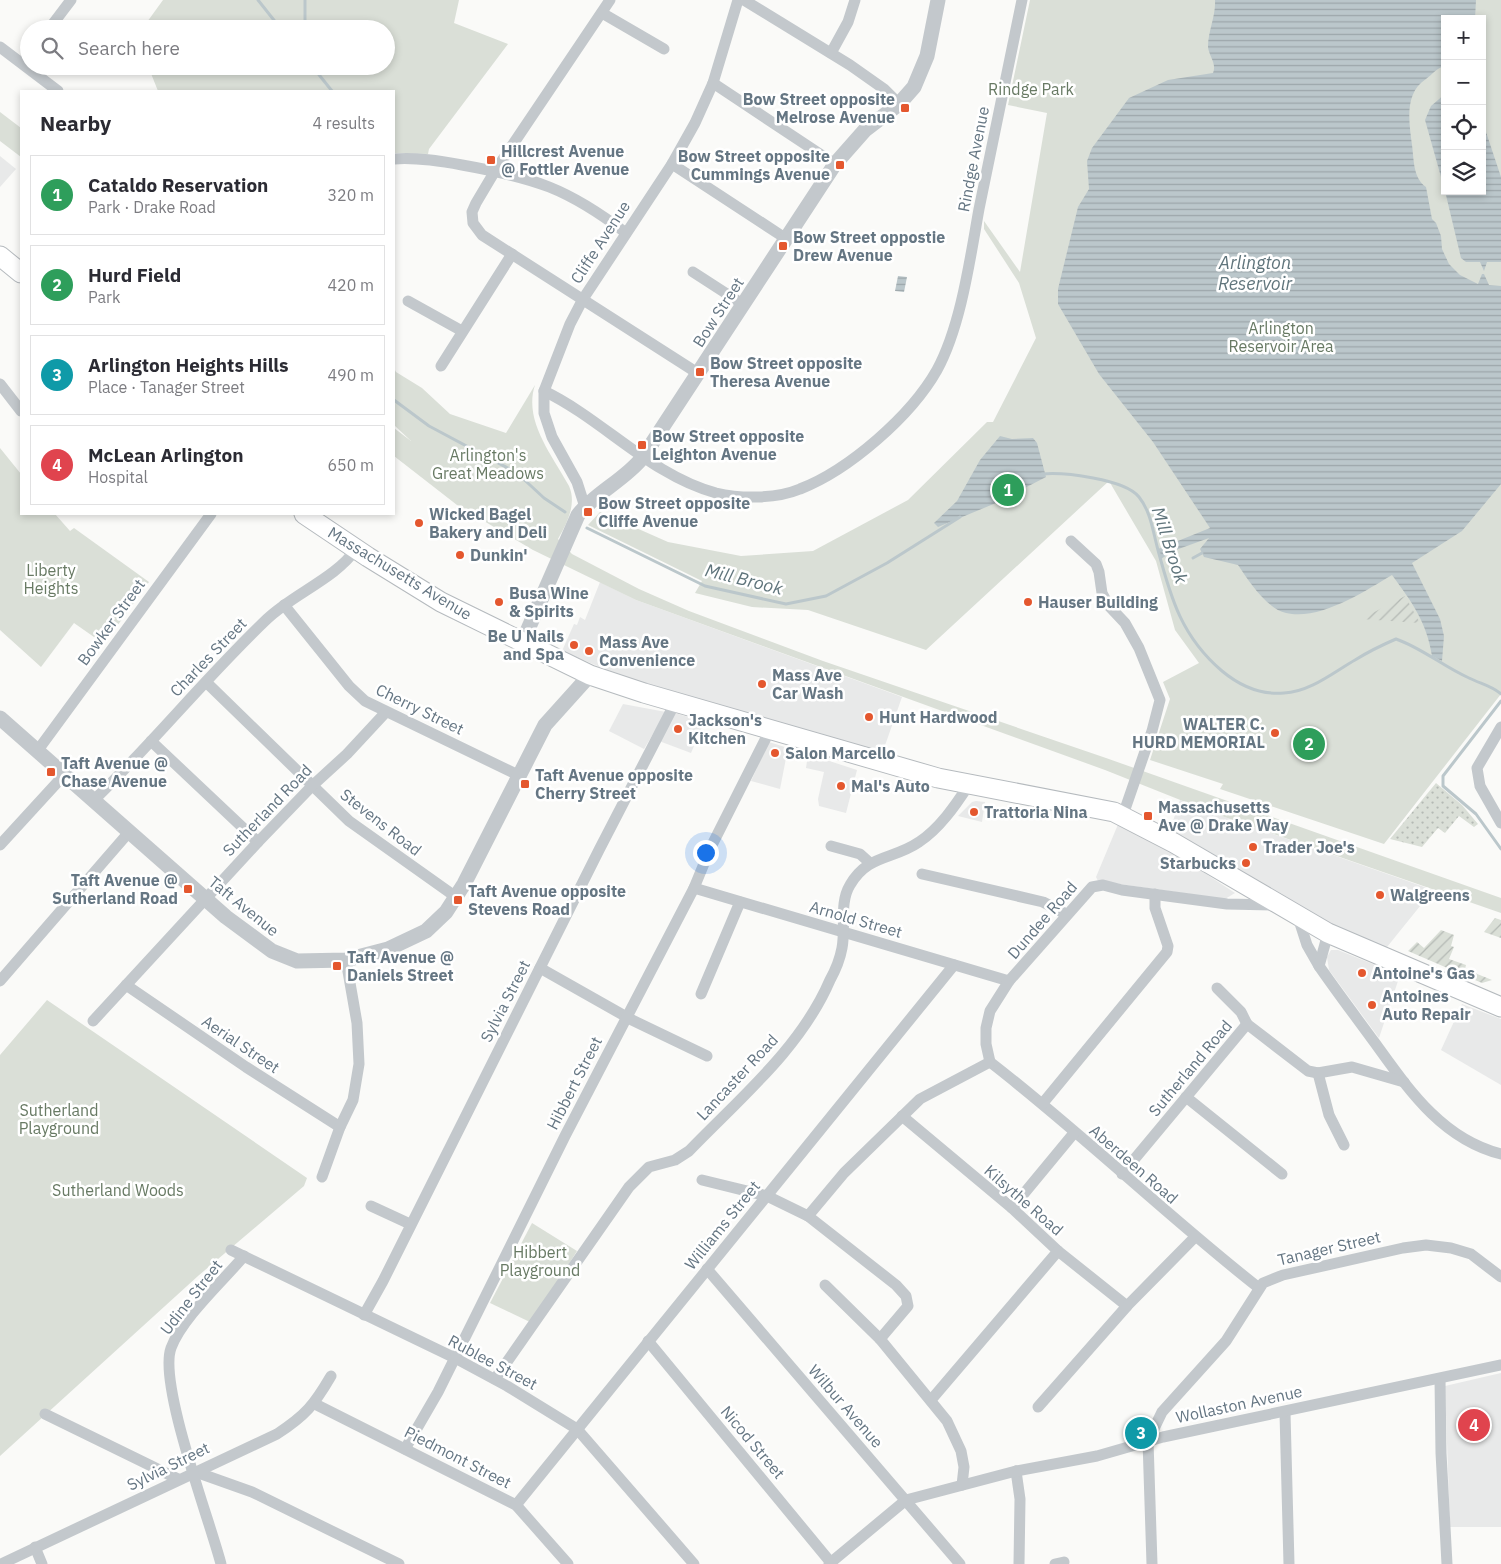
<!DOCTYPE html>
<meta charset="utf-8">
<style>
body{margin:0;font-family:"IBM Plex Sans",sans-serif;background:#f2f2f3;color:#2b2b33}
.controls{position:absolute;right:15px;top:15px;display:grid;overflow:hidden;border-radius:0px;box-shadow:0 2px 8px #0003}
.controls button{width:45px;height:45px;display:grid;place-items:center;padding:0;border:0;border-bottom:1px solid #e1e1e2;background:#fff;color:#2b2b33;font:25px sans-serif}
.you{position:absolute;left:705px;top:852px;width:18px;height:18px;margin:-12px;border:4px solid #fff;border-radius:50%;background:#1a73e8;box-shadow:0 0 0 8px #1a73e833}
.badge{display:grid;place-items:center;width:32px;height:32px;border-radius:50%;background:#e4572e;color:#fff;font-size:16px;font-weight:700}
.pin{position:absolute;translate:-50% -50%;border:2px solid #fff;box-shadow:0 1px 5px #0006}
.list{margin:0;padding:0;list-style:none}
h2{display:flex;justify-content:space-between;align-items:center;height:65px;margin:0;padding:0 20px;font-size:21px}
h2 small{font-size:16px;font-weight:400;color:#7c7c81}
.list li{display:grid;grid-template-columns:32px 1fr auto;gap:15px;align-items:center;box-sizing:border-box;height:80px;margin:0 10px 10px;padding:0 10px;border:1px solid #e1e1e2;border-radius:0px}
.list b{display:block;font-size:19px;white-space:nowrap}
.list p{margin:0;font-size:16px;white-space:nowrap;color:#7c7c81}
.list em{font-size:16px;font-style:normal;color:#7c7c81}
.icon{flex:none;width:28px;height:28px;fill:none;stroke:currentColor;stroke-width:2;stroke-linecap:round;stroke-linejoin:round}
.map{position:relative;flex:none;width:1501px;height:1564px;overflow:hidden}
.search{position:absolute;background:#fff;box-shadow:0 2px 8px #0003;left:20px;top:20px;width:375px;height:55px;display:flex;align-items:center;gap:12px;box-sizing:border-box;padding:0 18px;border-radius:28px;color:#7c7c81;font-size:19px}
.panel{position:absolute;background:#fff;box-shadow:0 2px 8px #0003;left:20px;top:90px;width:375px;height:425px;border-radius:0px}
.map>svg:first-child{display:block}
.built{fill:#e8e9e9}
.grass{fill:url(#grass-dots)}
.park{fill:#dadfd7;fill-rule:evenodd}
.garden{fill:url(#garden-furrows)}
.water{fill:url(#water-rules)}
.lines{fill:none;stroke-linecap:round;stroke-linejoin:round}
.stream{stroke:#bbc7cb;stroke-width:3}
.primary-casing{stroke:#b5babe;stroke-width:21}
.minor{stroke:#c3c8cc;stroke-width:11}
.tertiary{stroke:#c3c8cc;stroke-width:15}
.primary{stroke:#fff;stroke-width:19}
.poi-dot{fill:#e4572e;stroke:#fff;stroke-width:2}
.labels{text-anchor:middle;dominant-baseline:central;stroke-width:5;stroke-linejoin:round;paint-order:stroke}
.park-label{font-size:16px;fill:#687a64;stroke:#fff}
.poi-label{font-size:16px;font-weight:bold;fill:#657683;stroke:#fff;text-anchor:start}
.street-label{font-size:16px;fill:#657683;stroke:#fff}
.water-label{font-size:18px;font-style:italic;fill:#60757c;stroke:#fff}
</style>
<div class="map">
<svg width="1501" height="1564" viewBox="0 0 1501 1564">
<defs>
<pattern id="grass-dots" width="8" height="8" patternUnits="userSpaceOnUse" patternTransform="scale(1.25)"><rect width="8" height="8" fill="#dadfd7"/><path d="M2 2h.1M6 6h.1" fill="none" stroke="#b4b9b4" stroke-width="1.8" stroke-linecap="round"/></pattern>
<pattern id="garden-furrows" width="10" height="10" patternUnits="userSpaceOnUse" patternTransform="scale(1.25)"><rect width="10" height="10" fill="#dadfd7"/><path d="M-1 1l2-2M0 10L10 0M9 11l2-2" fill="none" stroke="#b4b9b4"/></pattern>
<pattern id="water-rules" width="6" height="5" patternUnits="userSpaceOnUse" patternTransform="scale(1.25)"><rect width="6" height="5" fill="#bbc7cb"/><path d="M0 2.5h6" fill="none" stroke="#9ca6aa"/></pattern>
</defs>
<rect width="100%" height="100%" fill="#fafaf8"/>
<g class="built">
<polygon points="0,156 16,169 0,187"/>
<polygon points="600,582 636,600 902,697 882,754 639,681 607,670 562,651 574,624 577,625 580,617 585,620"/>
<polygon points="623,704 666,712 644,749 609,731"/>
<polygon points="675,713 704,722 691,753 659,741"/>
<polygon points="769,742 788,748 780,789 751,781"/>
<polygon points="808,754 857,770 846,813 819,806 818,799 824,772 806,768"/>
<polygon points="1180,800 1213,813 1433,890 1383,952 1326,926 1241,876 1170,830"/>
<polygon points="976,801 985,802 982,822 958,816 972,802"/>
<polygon points="1119,822 1156,841 1235,893 1225,899 1098,881 1096,877"/>
<polygon points="1331,950 1338,950 1400,975 1379,1038 1329,970 1327,957"/>
<polygon points="1462,1004 1501,1019 1501,1085 1441,1050"/>
<polygon points="1501,1373 1501,1527 1450,1527 1445,1386"/>
</g>
<polygon class="grass" points="1436,783 1462,805 1478,824 1474,827 1459,816 1445,833 1438,828 1422,847 1390,839"/>
<g class="park">
<polygon points="163,0 459,0 454,23 508,44 429,149 428,154 394,153 394,91 158,91 148,66 386,66 386,29 142,29"/>
<path d="M1030 0H1501V694L1384 844 1220 789 1223 784 1150 760 1170 699 1163 682 1199 663 1175 630 1156 561 1109 481 926 650 808 610 752 607 695 593 702 581 588 525 600 512 668 542 741 556 813 551 908 500 987 422H993L1036 338 1019 283 984 229V221L1020 272 1047 113 1008 105ZM1445 19H1482V191H1445Z"/>
<polygon points="0,112 21,128 21,157 0,141"/>
<path d="M394 368 396 372 422 388 450 414 506 433 535 385C523 421 553 456 569 486 577 504 567 523 558 539L572 554 639 589 689 611 823 661 1106 758 1501 898V913L1213 813 1105 770 636 600 533 550 457 505 394 456V428L411 441 394 425Z"/>
<polygon points="0,448 21,474 21,514 55,514 70,531 74,528 149,582 104,644 74,623 41,667 0,630"/>
<polygon points="47,1000 307,1178 304,1186 198,1276 0,1456 0,1055"/>
<polygon points="532,1223 577,1251 532,1323 490,1303"/>
</g>
<g class="garden">
<polygon points="1405,596 1420,623 1361,619"/>
<polygon points="1495,918 1501,920 1501,938 1484,932"/>
<polygon points="1441,930 1454,935 1451,946 1454,947 1449,959 1466,965 1465,969 1492,980 1482,983 1408,951 1417,942 1424,948"/>
</g>
<g class="water">
<path d="M1215 0H1476L1475 19H1445V66C1436 68 1433 74 1426 79 1404 93 1409 122 1412 145 1414 160 1413 178 1426 187L1432 219 1436 223 1441 236 1442 249 1449 264 1460 275 1478 284 1482 274H1484L1489 285 1501 286V484L1462 531 1412 563 1440 619 1444 636 1442 661 1432 656C1427 623 1412 602 1392 575 1365 591 1320 621 1286 613 1267 609 1248 580 1238 565L1204 557 1200 549 1209 538 1173 551 1161 559 1158 549 1210 528 1153 442 1099 374 1058 304V289L1078 207 1089 189 1087 161 1092 148 1129 98 1168 80 1213 73C1217 64 1209 56 1208 47 1208 31 1216 16 1215 0Z"/>
<polygon points="1445,94 1445,191 1425,120 1431,106"/>
<polygon points="1482,120 1501,177 1501,262 1487,262 1484,271 1480,262 1466,262 1461,258 1445,191 1482,191"/>
<polygon points="898,276 907,277 904,292 895,291"/>
<polygon points="1000,436 1012,439 1033,438 1037,443 1046,477 996,503 938,527 934,523 957,501 980,460"/>
</g>
<g class="lines">
<g class="stream">
<polyline points="258,0 281,29"/>
<polyline points="305,29 305,0"/>
<polyline points="312,66 332,91"/>
<polyline points="394,400 429,426 517,473 544,498 565,512"/>
<path d="M1042 474C1063 472 1125 479 1139 497 1151 512 1153 532 1158 550 1171 599 1182 637 1222 671 1240 686 1261 695 1284 693 1310 692 1334 672 1355 660 1368 652 1382 645 1396 639 1422 648 1444 667 1469 678 1481 684 1492 686 1501 694"/>
<polyline points="587,528 705,586 786,604 826,596 887,563 960,517"/>
<polyline points="1193,558 1202,553"/>
<polyline points="1501,701 1443,776 1443,786 1476,814 1501,849"/>
</g>
<defs>
<g id="primary">
<polyline points="0,256 21,273"/>
<polyline points="304,514 368,557 441,602 590,675 644,693 938,778 1114,812 1174,843 1328,933 1501,1007"/>
</g>
</defs>
<use href="#primary" class="primary-casing"/>
<g class="minor">
<polyline points="610,0 495,171 476,203 472,212 473,223 482,235 699,374"/>
<polyline points="744,0 850,65 884,89 899,104"/>
<polyline points="602,13 664,49"/>
<polyline points="49,29 71,0"/>
<polyline points="0,47 58,91"/>
<polyline points="831,53 848,22 855,0"/>
<polyline points="713,83 835,164"/>
<path d="M394 159C416 157 440 161 462 165 535 178 567 188 626 233"/>
<polyline points="672,164 785,238"/>
<polyline points="693,272 744,305"/>
<polyline points="408,301 462,331"/>
<polyline points="441,366 512,254"/>
<polyline points="0,384 21,411"/>
<path d="M544 391C604 420 650 475 716 493 741 499 776 499 800 489 849 470 911 416 937 370 961 326 970 259 979 209 993 139 1008 70 1022 0"/>
<polyline points="585,507 577,482 552,437 544,413 544,391 570,324 583,299 672,164 695,123 713,83 738,0"/>
<polyline points="1071,541 1096,564 1099,572 1102,593 1109,606 1125,623 1139,648 1160,700 1152,731 1123,815"/>
<polyline points="284,605 349,686 365,701 520,776"/>
<polyline points="206,682 349,821 456,897"/>
<polyline points="1501,727 1477,768 1480,786 1501,823"/>
<polyline points="151,741 258,842"/>
<polyline points="38,750 211,514"/>
<path d="M94 800C154 742 206 677 267 619 293 594 336 578 356 549"/>
<polyline points="0,845 65,774"/>
<polyline points="831,846 860,854 870,863"/>
<polyline points="922,874 1043,902 1066,914"/>
<polyline points="694,888 1009,981"/>
<path d="M1298 917 1307 945 1319 966C1337 992 1356 1017 1375 1043 1409 1090 1442 1139 1501 1154"/>
<polyline points="1319,966 1328,933"/>
<polyline points="540,968 632,1020 707,1056"/>
<polyline points="0,981 130,831"/>
<polyline points="126,985 246,1067 340,1127"/>
<polyline points="1217,988 1241,1012 1247,1024"/>
<polyline points="701,994 740,902"/>
<polyline points="93,1021 258,842 312,786 347,754 386,712"/>
<polyline points="990,1062 986,1044 986,1028 990,1011 1009,981 1092,887 1103,885 1122,890 1227,904 1275,905"/>
<path d="M990 1062C1083 1134 1167 1216 1259 1288"/>
<polyline points="1318,1073 1329,1115 1344,1145"/>
<polyline points="1186,1097 1282,1174"/>
<polyline points="1043,1103 1167,952 1168,946 1155,908 1155,894"/>
<polyline points="902,1116 1012,1208 1058,1251 1127,1306"/>
<polyline points="1122,1174 1247,1024 1308,1071 1318,1073 1352,1067 1404,1082"/>
<polyline points="322,1177 340,1127 353,1100 359,1064 357,1023 346,960"/>
<polyline points="702,1180 767,1196 808,1216 896,1285 906,1296 908,1306 880,1339"/>
<polyline points="371,1206 410,1224"/>
<polyline points="1012,1208 1074,1133"/>
<polyline points="808,1216 844,1173 920,1099 990,1062"/>
<polyline points="231,1250 455,1358 507,1386 577,1429 694,1564"/>
<polyline points="707,1269 960,1564"/>
<polyline points="825,1285 880,1339 947,1421 961,1451 964,1467 962,1485"/>
<polyline points="364,1315 383,1281 599,850 675,703"/>
<polyline points="648,1341 832,1564"/>
<path d="M495 1379 629 1187 649 1167 675 1160 689 1151C739 1099 801 1048 830 980 835 971 840 959 842 948 846 928 839 903 850 885 868 854 893 860 919 842 939 829 955 806 968 786"/>
<polyline points="1440,1379 1441,1453 1447,1564"/>
<polyline points="931,1400 1058,1251"/>
<polyline points="315,1404 516,1505 568,1564"/>
<polyline points="1038,1407 1127,1306 1195,1237"/>
<polyline points="1285,1413 1289,1564"/>
<polyline points="45,1414 178,1479"/>
<polyline points="405,1449 438,1392 565,1136 694,888 710,849 770,730"/>
<polyline points="193,1471 252,1492 399,1564"/>
<polyline points="1016,1471 1020,1499 1019,1564"/>
<polyline points="516,1505 954,965"/>
<polyline points="35,1547 42,1564"/>
<path d="M1 1564 277 1434C306 1415 314 1405 331 1376"/>
<path d="M221 1564C210 1521 158 1384 171 1348 182 1318 223 1281 244 1256"/>
<polyline points="829,1564 906,1500 1016,1471 1097,1456 1163,1437 1501,1365"/>
<polyline points="1055,1564 1064,1562"/>
<polyline points="1152,1564 1148,1441 1162,1412 1226,1341 1263,1283 1283,1275 1403,1248 1426,1245 1451,1248 1471,1254 1501,1277"/>
</g>
<g class="tertiary">
<path d="M522 643 578 515C596 492 625 480 643 457L835 164 865 130 899 104 914 87 927 56 938 0"/>
<polyline points="0,718 226,917 272,951 297,961 346,960 388,949 426,931 446,912 464,884 545,725 590,675"/>
</g>
<use href="#primary" class="primary"/>
</g>
<g class="poi-dot">
<rect x="900" y="103" width="10" height="10" rx="2.5"/>
<rect x="486" y="155" width="10" height="10" rx="2.5"/>
<rect x="835" y="160" width="10" height="10" rx="2.5"/>
<rect x="778" y="241" width="10" height="10" rx="2.5"/>
<rect x="695" y="367" width="10" height="10" rx="2.5"/>
<rect x="637" y="440" width="10" height="10" rx="2.5"/>
<rect x="583" y="507" width="10" height="10" rx="2.5"/>
<circle cx="419" cy="523" r="5"/>
<circle cx="460" cy="555" r="5"/>
<circle cx="499" cy="602" r="5"/>
<circle cx="1028" cy="602" r="5"/>
<circle cx="574" cy="645" r="5"/>
<circle cx="589" cy="651" r="5"/>
<circle cx="762" cy="684" r="5"/>
<circle cx="869" cy="717" r="5"/>
<circle cx="678" cy="729" r="5"/>
<circle cx="1275" cy="733" r="5"/>
<circle cx="775" cy="753" r="5"/>
<rect x="46" y="767" width="10" height="10" rx="2.5"/>
<rect x="520" y="779" width="10" height="10" rx="2.5"/>
<circle cx="841" cy="786" r="5"/>
<circle cx="974" cy="812" r="5"/>
<rect x="1143" y="811" width="10" height="10" rx="2.5"/>
<circle cx="1253" cy="847" r="5"/>
<circle cx="1246" cy="863" r="5"/>
<rect x="183" y="884" width="10" height="10" rx="2.5"/>
<circle cx="1380" cy="895" r="5"/>
<rect x="453" y="895" width="10" height="10" rx="2.5"/>
<rect x="332" y="961" width="10" height="10" rx="2.5"/>
<circle cx="1362" cy="973" r="5"/>
<circle cx="1372" cy="1005" r="5"/>
</g>
<g class="labels">
<g class="park-label">
<text x="1031" y="89">Rindge Park</text>
<text x="1281" y="328">Arlington<tspan x="1281" dy="18">Reservoir Area</tspan></text>
<text x="488" y="455">Arlington's<tspan x="488" dy="18">Great Meadows</tspan></text>
<text x="51" y="570">Liberty<tspan x="51" dy="18">Heights</tspan></text>
<text x="59" y="1110">Sutherland<tspan x="59" dy="18">Playground</tspan></text>
<text x="118" y="1190">Sutherland Woods</text>
<text x="540" y="1252">Hibbert<tspan x="540" dy="18">Playground</tspan></text>
</g>
<g class="poi-label">
<text x="895" y="99" text-anchor="end">Bow Street opposite<tspan x="895" dy="18">Melrose Avenue</tspan></text>
<text x="501" y="151">Hillcrest Avenue<tspan x="501" dy="18">@ Fottler Avenue</tspan></text>
<text x="830" y="156" text-anchor="end">Bow Street opposite<tspan x="830" dy="18">Cummings Avenue</tspan></text>
<text x="793" y="237">Bow Street oppostie<tspan x="793" dy="18">Drew Avenue</tspan></text>
<text x="710" y="363">Bow Street opposite<tspan x="710" dy="18">Theresa Avenue</tspan></text>
<text x="652" y="436">Bow Street opposite<tspan x="652" dy="18">Leighton Avenue</tspan></text>
<text x="598" y="503">Bow Street opposite<tspan x="598" dy="18">Cliffe Avenue</tspan></text>
<text x="429" y="514">Wicked Bagel<tspan x="429" dy="18">Bakery and Deli</tspan></text>
<text x="470" y="555">Dunkin'</text>
<text x="509" y="593">Busa Wine<tspan x="509" dy="18">&amp; Spirits</tspan></text>
<text x="1038" y="602">Hauser Building</text>
<text x="564" y="636" text-anchor="end">Be U Nails<tspan x="564" dy="18">and Spa</tspan></text>
<text x="599" y="642">Mass Ave<tspan x="599" dy="18">Convenience</tspan></text>
<text x="772" y="675">Mass Ave<tspan x="772" dy="18">Car Wash</tspan></text>
<text x="879" y="717">Hunt Hardwood</text>
<text x="688" y="720">Jackson's<tspan x="688" dy="18">Kitchen</tspan></text>
<text x="1265" y="724" text-anchor="end">WALTER C.<tspan x="1265" dy="18">HURD MEMORIAL</tspan></text>
<text x="785" y="753">Salon Marcello</text>
<text x="61" y="763">Taft Avenue @<tspan x="61" dy="18">Chase Avenue</tspan></text>
<text x="535" y="775">Taft Avenue opposite<tspan x="535" dy="18">Cherry Street</tspan></text>
<text x="851" y="786">Mal's Auto</text>
<text x="1158" y="807">Massachusetts<tspan x="1158" dy="18">Ave @ Drake Way</tspan></text>
<text x="984" y="812">Trattoria Nina</text>
<text x="1263" y="847">Trader Joe's</text>
<text x="1236" y="863" text-anchor="end">Starbucks</text>
<text x="178" y="880" text-anchor="end">Taft Avenue @<tspan x="178" dy="18">Sutherland Road</tspan></text>
<text x="468" y="891">Taft Avenue opposite<tspan x="468" dy="18">Stevens Road</tspan></text>
<text x="1390" y="895">Walgreens</text>
<text x="347" y="957">Taft Avenue @<tspan x="347" dy="18">Daniels Street</tspan></text>
<text x="1372" y="973">Antoine's Gas</text>
<text x="1382" y="996">Antoines<tspan x="1382" dy="18">Auto Repair</tspan></text>
</g>
<g class="street-label">
<text transform="translate(973 159) rotate(-79)">Rindge Avenue</text>
<text transform="translate(600 242) rotate(-57)">Cliffe Avenue</text>
<text transform="translate(718 312) rotate(-57)">Bow Street</text>
<text transform="translate(400 573) rotate(31)">Massachusetts Avenue</text>
<text transform="translate(111 622) rotate(-54)">Bowker Street</text>
<text transform="translate(208 657) rotate(-46)">Charles Street</text>
<text transform="translate(420 709) rotate(26)">Cherry Street</text>
<text transform="translate(267 810) rotate(-46)">Sutherland Road</text>
<text transform="translate(381 822) rotate(38)">Stevens Road</text>
<text transform="translate(244 906) rotate(39)">Taft Avenue</text>
<text transform="translate(856 919) rotate(16)">Arnold Street</text>
<text transform="translate(1042 920) rotate(-49)">Dundee Road</text>
<text transform="translate(505 1001) rotate(-63)">Sylvia Street</text>
<text transform="translate(241 1044) rotate(34)">Aerial Street</text>
<text transform="translate(1190 1068) rotate(-50)">Sutherland Road</text>
<text transform="translate(737 1077) rotate(-47)">Lancaster Road</text>
<text transform="translate(574 1083) rotate(-63)">Hibbert Street</text>
<text transform="translate(1134 1164) rotate(41)">Aberdeen Road</text>
<text transform="translate(1024 1200) rotate(41)">Kilsythe Road</text>
<text transform="translate(722 1225) rotate(-51)">Williams Street</text>
<text transform="translate(1329 1248) rotate(-13)">Tanager Street</text>
<text transform="translate(191 1297) rotate(-52)">Udine Street</text>
<text transform="translate(493 1362) rotate(28)">Rublee Street</text>
<text transform="translate(1239 1404) rotate(-12)">Wollaston Avenue</text>
<text transform="translate(846 1406) rotate(49)">Wilbur Avenue</text>
<text transform="translate(753 1442) rotate(50)">Nicod Street</text>
<text transform="translate(458 1457) rotate(27)">Piedmont Street</text>
<text transform="translate(168 1466) rotate(-26)">Sylvia Street</text>
</g>
<g class="water-label">
<text x="1255" y="262">Arlington<tspan x="1255" dy="21">Reservoir</tspan></text>
<text transform="translate(1170 545) rotate(72)">Mill Brook</text>
<text transform="translate(744 579) rotate(14)">Mill Brook</text>
</g>
</g>
</svg>
<div class="controls">
<button>+</button>
<button>−</button>
<button><svg class="icon" aria-label="locate" viewBox="0 0 24 24"><circle cx="12" cy="12" r="6"/><path d="M12 2v4M12 18v4M2 12h4M18 12h4"/></svg></button>
<button><svg class="icon" aria-label="layers" viewBox="0 0 24 24"><path d="M12 4l9 5-9 5-9-5zM3 14l9 5 9-5"/></svg></button>
</div>
<div class="you"></div>
<div class="pin badge" style="left:1008px;top:490px;background:#2e9e5b">1</div>
<div class="pin badge" style="left:1309px;top:744px;background:#2e9e5b">2</div>
<div class="pin badge" style="left:1141px;top:1433px;background:#0f9aa8">3</div>
<div class="pin badge" style="left:1474px;top:1425px;background:#e0444e">4</div>
<div class="search"><svg class="icon" aria-label="search" viewBox="0 0 24 24"><circle cx="10" cy="10" r="6"/><path d="M15 15l6 6"/></svg>Search here</div>
<section class="panel">
<h2>Nearby<small>4 results</small></h2>
<ul class="list">
<li><span class="badge" style="background:#2e9e5b">1</span><div><b>Cataldo Reservation</b><p>Park · Drake Road</p></div><em>320 m</em></li>
<li><span class="badge" style="background:#2e9e5b">2</span><div><b>Hurd Field</b><p>Park</p></div><em>420 m</em></li>
<li><span class="badge" style="background:#0f9aa8">3</span><div><b>Arlington Heights Hills</b><p>Place · Tanager Street</p></div><em>490 m</em></li>
<li><span class="badge" style="background:#e0444e">4</span><div><b>McLean Arlington</b><p>Hospital</p></div><em>650 m</em></li>
</ul>
</section>
</div>
